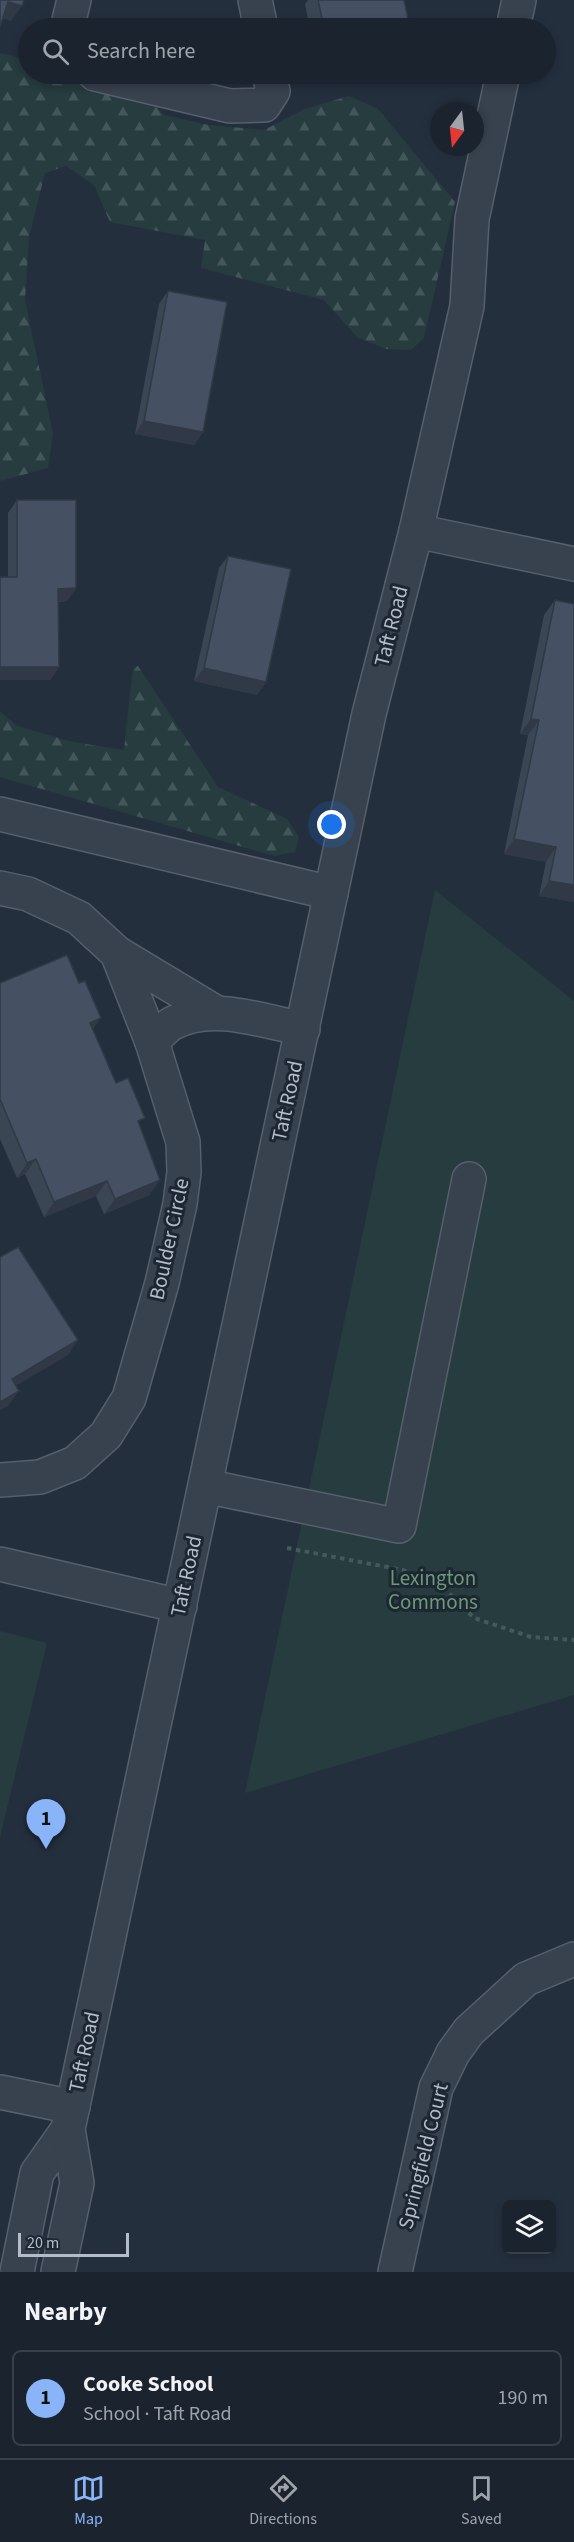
<!DOCTYPE html>
<meta charset="utf-8">
<style>
body{margin:0;font-family:"Source Sans 3",sans-serif;background:#282f3a;color:#f1f3f6}
.controls{position:absolute;right:18px;bottom:18px;display:grid;overflow:hidden;border-radius:9px;box-shadow:0 3px 9px #0003}
.controls button{width:54px;height:54px;display:grid;place-items:center;padding:0;border:0;border-bottom:2px solid #39404a;background:#1b232e;color:#f1f3f6;font:30px sans-serif}
.compass{position:absolute;left:430px;top:102px;width:54px;height:54px;border-radius:50%;background:#1b232e;box-shadow:0 3px 9px #0003;rotate:195deg}
.scale{position:absolute;left:18px;bottom:15px;width:111px;box-sizing:border-box;padding-left:6px;border:3px solid #b4bcc9;border-top:0;font-size:16px;line-height:21px;white-space:nowrap;color:#b4bcc9;-webkit-text-stroke:4px #1d2633;paint-order:stroke}
.you{position:absolute;left:332px;top:825px;width:21px;height:21px;margin:-15px;border:4px solid #fff;border-radius:50%;background:#1a73e8;box-shadow:0 0 0 9px #1a73e833}
.badge{display:grid;place-items:center;width:39px;height:39px;border-radius:50%;background:#8ab4f8;color:#111;font-size:20px;font-weight:700}
.pin{position:absolute;translate:-50% -50px;filter:drop-shadow(0 2px 3px #0008)}
.pin::after{content:'';position:absolute;top:32px;width:21px;height:18px;background:inherit;clip-path:polygon(0 0,100% 0,50% 100%)}
.list{margin:0;padding:0;list-style:none}
h2{display:flex;justify-content:space-between;align-items:center;height:78px;margin:0;padding:0 24px;font-size:26px}
h2 small{font-size:20px;font-weight:400;color:#a0a4aa}
.list li{display:grid;grid-template-columns:39px 1fr auto;gap:18px;align-items:center;box-sizing:border-box;height:96px;margin:0 12px 12px;padding:0 12px;border:2px solid #39404a;border-radius:9px}
.list b{display:block;font-size:22px;white-space:nowrap}
.list p{margin:0;font-size:20px;white-space:nowrap;color:#a0a4aa}
.list em{font-size:20px;font-style:normal;color:#a0a4aa}
.icon{flex:none;width:33px;height:33px;fill:none;stroke:currentColor;stroke-width:2;stroke-linecap:round;stroke-linejoin:round}
.map{position:relative;flex:none;width:574px;height:2272px;overflow:hidden}
.search{position:absolute;background:#1b232e;box-shadow:0 3px 9px #0003;left:18px;right:18px;top:18px;height:66px;display:flex;align-items:center;gap:15px;box-sizing:border-box;padding:0 21px;border-radius:33px;color:#a0a4aa;font-size:22px}
.sheet{height:186px;background:#1b232e}
nav{display:flex;justify-content:space-around;align-items:center;box-sizing:border-box;height:84px;border-top:2px solid #39404a;background:#1b232e;font-size:16px;color:#a0a4aa}
nav a{display:grid;justify-items:center;gap:3px}
nav .on{color:#8ab4f8}
.map>svg:first-child{display:block}
.green{fill:#263c3f}
.forest{fill:url(#forest-firs)}
.lines{fill:none;stroke-linecap:round;stroke-linejoin:round}
.minor-casing{stroke:#565f6c;stroke-width:36}
.path{stroke:#44595c;stroke-width:4;stroke-dasharray:4.5 4.5;stroke-linecap:butt}
.minor{stroke:#38414e;stroke-width:33}
.wall{fill:#3b4654}
.shaded-wall{fill:#303945}
.building{fill:#455162;stroke:#303945;stroke-width:1.5}
.labels{text-anchor:middle;dominant-baseline:central;stroke-width:6;stroke-linejoin:round;paint-order:stroke}
.street-label{font-size:21px;fill:#b4bcc9;stroke:#1d2633}
.park-label{font-size:21px;fill:#6b9a76;stroke:#1d2633}
</style>
<div class="map">
<svg width="574" height="2272" viewBox="0 0 574 2272">
<defs>
<pattern id="forest-firs" width="22" height="20" patternUnits="userSpaceOnUse" patternTransform="scale(1.5)"><rect width="22" height="20" fill="#263c3f"/><path d="M5 1l3.5 6h-7zM16 11l3.5 6h-7z" fill="#435659"/></pattern>
</defs>
<rect width="100%" height="100%" fill="#242f3e"/>
<g class="green">
<polygon points="435,890 574,1001 574,1695 245,1793"/>
<polygon points="0,1631 47,1643 0,1837"/>
</g>
<g class="forest">
<polygon points="0,53 28,60 28,74 57,74 144,93 164,115 209,125 264,130 305,109 349,96 378,109 455,202 424,338 411,350 386,349 357,337 324,300 201,268 205,240 110,222 94,185 66,166 45,173 29,237 25,300 53,434 48,468 0,481"/>
<polygon points="138,666 218,787 287,819 299,837 295,852 274,856 0,777 0,711 17,726 73,742 124,750 132,675 134,667"/>
</g>
<g class="lines">
<defs>
<g id="minor">
<polyline points="255,0 261,28"/>
<polyline points="69,28 69,20 74,0"/>
<polyline points="513,28 519,0"/>
<polyline points="95,74 230,106 264,105 273,91 269,74"/>
<polyline points="416,531 574,564"/>
<polyline points="0,814 331,893"/>
<polyline points="0,888 28,894 79,918 117,953 152,1042 183,1142 184,1172 180,1204 162,1283 129,1398 106,1435 75,1463 40,1477 0,1480"/>
<polyline points="117,953 215,1012"/>
<path d="M152 1042C158 1036 165 1027 173 1023 212 1002 262 1021 303 1029"/>
<polyline points="205,1486 399,1526 469,1179"/>
<polyline points="0,1564 180,1606"/>
<polyline points="0,2092 73,2107"/>
<polyline points="17,2272 37,2173 68,2129"/>
<polyline points="58,2272 77,2183 68,2129 369,714 416,531 467,306 472,219 503,74"/>
<polyline points="395,2272 436,2088 453,2053 469,2031 526,1979 574,1959"/>
</g>
</defs>
<use href="#minor" class="minor-casing"/>
<polyline class="path" points="287,1548 403,1570 443,1587 474,1618 531,1637 574,1640"/>
<use href="#minor" class="minor"/>
</g>
<g class="wall">
<polygon points="308,0 404,0 410,28 310,28 305,4"/>
<polygon points="168,291 203,432 194,445 135,434 159,304"/>
<polygon points="17,500 76,588 67,601 59,602 59,667 50,680 0,680 8,577 8,513"/>
<polygon points="228,556 266,682 257,695 194,681 219,568"/>
<polygon points="555,600 574,604 574,902 539,896 546,862 504,854 528,735 520,734 544,615"/>
<polygon points="0,983 93,1029 116,1083 140,1125 149,1195 104,1214 96,1196 44,1217 25,1174 17,1178 0,1139"/>
</g>
<g class="shaded-wall">
<polygon points="8,2 22,6 11,21 0,18"/>
<polygon points="323,74 341,74 320,78"/>
<polygon points="144,421 203,432 194,445 135,434"/>
<polygon points="76,588 67,601 49,602 58,589"/>
<polygon points="0,667 59,667 50,680 0,680"/>
<polygon points="204,668 266,682 257,695 194,681"/>
<polygon points="531,719 539,720 528,735 520,734"/>
<polygon points="514,839 556,847 546,862 504,854"/>
<polygon points="549,881 574,885 574,902 539,896"/>
<polygon points="101,1018 90,1033 90,1023"/>
<polygon points="36,1159 25,1174 17,1178 27,1163"/>
<polygon points="160,1180 149,1195 104,1214 115,1199"/>
<polygon points="107,1181 96,1196 44,1217 54,1202"/>
<polygon points="78,1340 68,1355 2,1394 12,1379"/>
<polygon points="19,1391 8,1406 0,1410 0,1402"/>
</g>
<g class="building">
<polygon points="0,0 24,0 22,6 8,2 0,27"/>
<polygon points="318,0 404,0 410,28 324,28"/>
<polygon points="168,291 227,302 203,432 144,421"/>
<polygon points="17,500 76,500 76,588 58,589 59,667 0,667 0,577 17,577"/>
<polygon points="228,556 291,569 266,682 204,668"/>
<polygon points="555,600 574,604 574,885 549,881 556,847 514,839 539,720 531,719"/>
<polygon points="67,955 79,983 85,981 101,1018 90,1023 116,1083 128,1078 145,1118 138,1121 160,1180 115,1199 107,1181 54,1202 36,1159 27,1163 0,1099 0,983"/>
<polygon points="18,1247 78,1340 12,1379 19,1391 0,1402 0,1257"/>
</g>
<g class="labels">
<g class="street-label">
<text transform="translate(391 626) rotate(-76)">Taft Road</text>
<text transform="translate(287 1101) rotate(-78)">Taft Road</text>
<text transform="translate(169 1239) rotate(-78)">Boulder Circle</text>
<text transform="translate(186 1576) rotate(-78)">Taft Road</text>
<text transform="translate(84 2052) rotate(-78)">Taft Road</text>
<text transform="translate(423 2156) rotate(-76)">Springfield Court</text>
</g>
<g class="park-label">
<text x="433" y="1578">Lexington<tspan x="433" dy="24">Commons</tspan></text>
</g>
</g>
</svg>
<div class="controls">
<button><svg class="icon" aria-label="layers" viewBox="0 0 24 24"><path d="M12 4l9 5-9 5-9-5zM3 14l9 5 9-5"/></svg></button>
</div>
<svg class="compass" viewBox="-18 -18 36 36"><path d="M0-13l5 13h-10z" fill="#e53935"/><path d="M0 13l5-13h-10z" fill="#a0a4aa"/></svg>
<div class="scale">20 m</div>
<div class="you"></div>
<div class="pin badge" style="left:46px;top:1849px">1</div>
<div class="search"><svg class="icon" aria-label="search" viewBox="0 0 24 24"><circle cx="10" cy="10" r="6"/><path d="M15 15l6 6"/></svg>Search here</div>
</div>
<section class="sheet">
<h2>Nearby<small></small></h2>
<ul class="list">
<li><span class="badge">1</span><div><b>Cooke School</b><p>School · Taft Road</p></div><em>190 m</em></li>
</ul>
</section>
<nav>
<a class="on"><svg class="icon" aria-label="map" viewBox="0 0 24 24"><path d="M3 6l6-2 6 2 6-2v14l-6 2-6-2-6 2zM9 4v14M15 6v14"/></svg>Map</a>
<a><svg class="icon" aria-label="directions" viewBox="0 0 24 24"><path d="M12 3l9 9-9 9-9-9zM9 14v-3h6M13 9l2 2-2 2"/></svg>Directions</a>
<a><svg class="icon" aria-label="saved" viewBox="0 0 24 24"><path d="M7 4h10v16l-5-4-5 4z"/></svg>Saved</a>
</nav>
